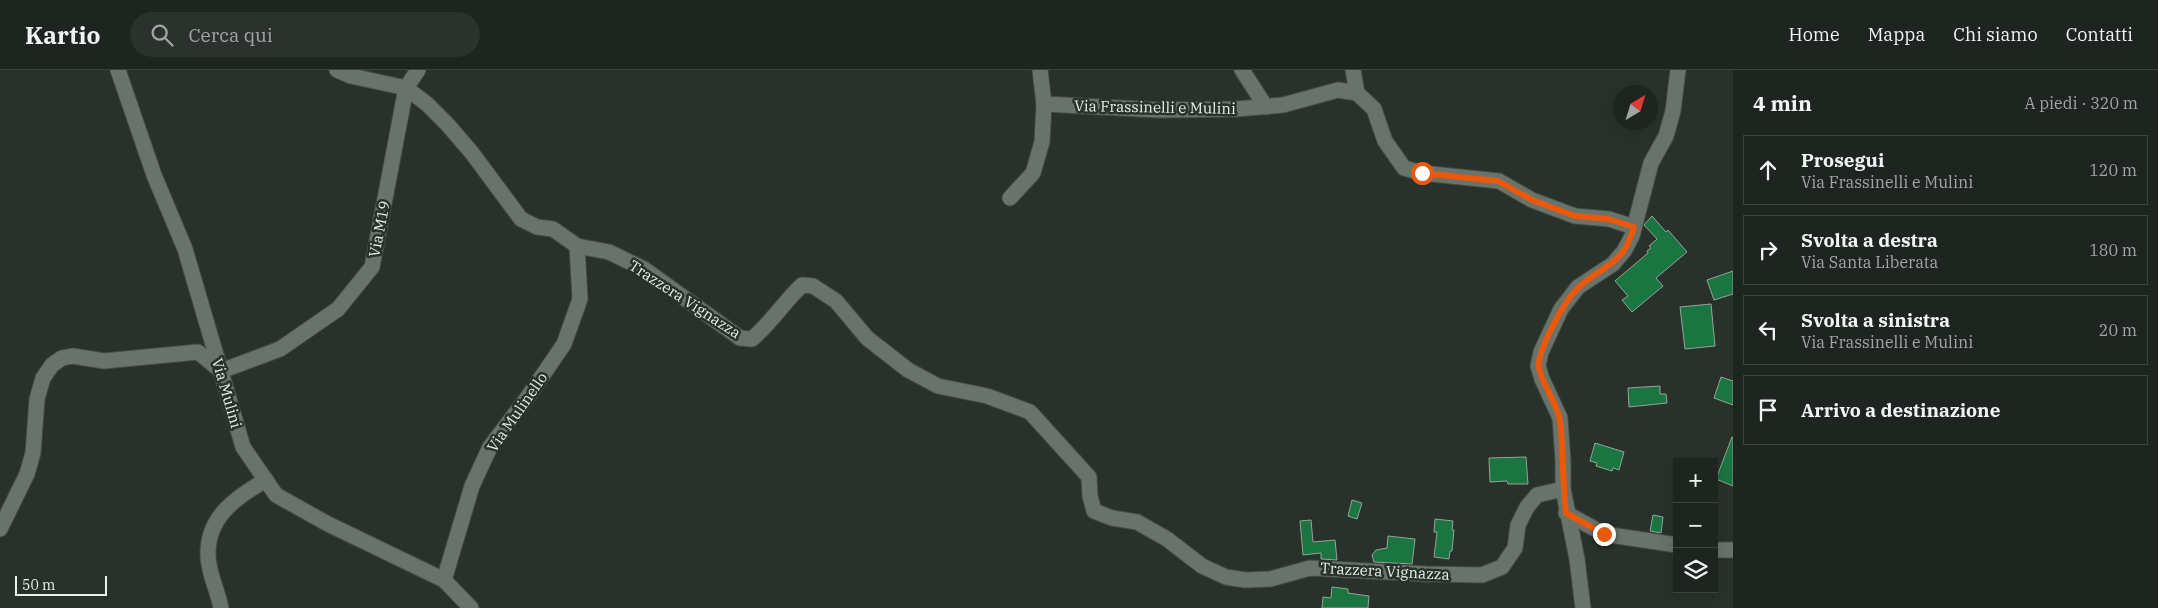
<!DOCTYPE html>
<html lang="it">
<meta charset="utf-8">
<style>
body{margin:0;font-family:"IBM Plex Serif",serif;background:#2b312d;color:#f1f3f6}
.controls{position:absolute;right:15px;bottom:15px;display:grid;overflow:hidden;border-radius:0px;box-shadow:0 5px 20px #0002}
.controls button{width:45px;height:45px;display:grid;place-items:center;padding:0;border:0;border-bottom:1px solid #3c423e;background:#1e2520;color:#f1f3f6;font:25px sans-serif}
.compass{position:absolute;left:1613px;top:15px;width:45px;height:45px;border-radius:50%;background:#1e2520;box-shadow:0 5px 20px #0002;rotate:38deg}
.scale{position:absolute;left:15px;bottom:12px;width:92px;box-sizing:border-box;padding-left:5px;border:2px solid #e9efea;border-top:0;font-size:14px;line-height:18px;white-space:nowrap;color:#e9efea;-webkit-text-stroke:4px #28312a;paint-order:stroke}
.stop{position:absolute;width:15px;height:15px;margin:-11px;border:4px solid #ea580c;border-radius:50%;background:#fff}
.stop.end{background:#ea580c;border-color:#fff;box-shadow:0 1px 5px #0008}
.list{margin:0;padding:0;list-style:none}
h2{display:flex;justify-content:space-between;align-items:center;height:65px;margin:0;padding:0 20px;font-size:21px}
h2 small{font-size:16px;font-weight:400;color:#a1a5a5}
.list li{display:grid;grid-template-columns:32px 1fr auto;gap:15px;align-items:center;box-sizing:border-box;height:70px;margin:0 10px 10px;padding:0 10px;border:1px solid #3c423e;border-radius:0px}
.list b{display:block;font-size:19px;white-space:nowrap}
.list p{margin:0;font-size:16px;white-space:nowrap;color:#a1a5a5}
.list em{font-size:16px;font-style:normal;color:#a1a5a5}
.icon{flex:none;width:28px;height:28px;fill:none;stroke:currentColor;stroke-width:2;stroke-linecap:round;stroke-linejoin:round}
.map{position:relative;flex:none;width:1733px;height:538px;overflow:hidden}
header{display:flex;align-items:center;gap:30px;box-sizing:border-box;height:70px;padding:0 25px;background:#1e2520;border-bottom:1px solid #3c423e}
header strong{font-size:24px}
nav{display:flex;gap:28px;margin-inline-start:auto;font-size:18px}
.search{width:350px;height:45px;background:#2b312d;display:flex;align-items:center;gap:12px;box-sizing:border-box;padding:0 18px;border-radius:28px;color:#a1a5a5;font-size:19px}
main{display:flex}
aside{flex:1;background:#1e2520}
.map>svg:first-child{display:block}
.building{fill:#1a7541;stroke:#97a39a}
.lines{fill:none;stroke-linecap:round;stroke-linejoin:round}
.minor-casing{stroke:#444c47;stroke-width:17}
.minor{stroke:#68736b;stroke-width:15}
.route{stroke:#ea580c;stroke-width:6}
.labels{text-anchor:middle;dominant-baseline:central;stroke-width:5;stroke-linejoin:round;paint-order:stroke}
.street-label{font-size:15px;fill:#e9efea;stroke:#28312a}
</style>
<header>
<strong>Kartio</strong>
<div class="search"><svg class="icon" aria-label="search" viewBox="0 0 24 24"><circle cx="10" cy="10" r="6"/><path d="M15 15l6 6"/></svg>Cerca qui</div>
<nav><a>Home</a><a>Mappa</a><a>Chi siamo</a><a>Contatti</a></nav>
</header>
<main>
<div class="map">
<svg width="1733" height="538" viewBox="0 0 1733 538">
<rect width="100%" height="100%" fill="#28312a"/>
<g class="building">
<polygon points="1652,146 1666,162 1668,160 1687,182 1656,208 1663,216 1632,242 1622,230 1628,226 1615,211 1648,183 1647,181 1651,178 1649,176 1657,169 1644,155"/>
<polygon points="1733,201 1733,224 1714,230 1707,210"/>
<polygon points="1711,234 1715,276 1685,279 1680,237"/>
<polygon points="1721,307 1733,311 1733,335 1714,328"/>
<polygon points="1660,316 1660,324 1666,324 1667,333 1629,337 1628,318"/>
<polygon points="1732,367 1733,367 1733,416 1716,409"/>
<polygon points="1595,373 1624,382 1619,400 1613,398 1612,401 1596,396 1597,393 1590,391"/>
<polygon points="1526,387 1528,414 1508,414 1507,411 1490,412 1489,388"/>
<polygon points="1352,430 1362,433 1357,449 1348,446"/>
<polygon points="1653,445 1663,447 1661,463 1650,461"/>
<polygon points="1435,449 1453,451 1452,460 1454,460 1452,481 1450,481 1449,489 1434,487 1437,462 1434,462"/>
<polygon points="1311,450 1313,472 1335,470 1337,490 1321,489 1321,483 1303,485 1300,451"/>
<polygon points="1388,466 1415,469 1412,494 1374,492 1372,485 1376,480 1387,478"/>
<polygon points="1332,517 1348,519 1348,523 1369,526 1368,538 1322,538 1323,527 1331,528"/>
</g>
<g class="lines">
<defs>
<g id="minor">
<polyline points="118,0 154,105 185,179 243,377 276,425 328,454 444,510 471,538"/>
<path d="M337 0 351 6 406 18 427 34 448 55 472 83 521 149 537 157 553 159 577 176 609 182 644 199 740 268 752 269C771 253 784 232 802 215L813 216 836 231 867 268 908 300 938 316 987 326 1030 342 1089 407 1090 426 1094 441 1112 448 1137 452 1167 469 1202 496 1226 507 1245 510 1270 509 1310 498 1426 504 1482 505 1502 497 1515 478 1518 455 1527 437 1537 425 1563 419"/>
<polyline points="1040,0 1044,34 1159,40 1236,39 1283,35 1338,20 1357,23 1374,39 1385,71 1404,98 1422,103 1499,111 1532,130 1575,146 1609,149 1634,157"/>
<polyline points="1242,0 1266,37"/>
<polyline points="1353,0 1357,23"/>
<polyline points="1010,128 1033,103 1042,72 1044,34"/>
<polyline points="1566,443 1604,464 1677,475"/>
<polyline points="0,459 27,404 33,383 37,329 43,308 52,295 62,288 73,286 104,291 198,282 221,301 280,279 338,239 372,197 406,18 418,0"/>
<polyline points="1714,480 1733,480"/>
<polyline points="444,510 472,416 490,377 527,328 564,274 580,229 577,176"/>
<path d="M221 538C218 521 208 503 208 485 207 447 236 427 266 410"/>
<polyline points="1583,538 1577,489 1563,419 1563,391 1560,348 1542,309 1538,296 1541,282 1561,239 1578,217 1613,194 1624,181 1632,166 1651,93 1666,66 1673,41 1678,0"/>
</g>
</defs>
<use href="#minor" class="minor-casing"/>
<use href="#minor" class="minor"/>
</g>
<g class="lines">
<path class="route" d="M1422 103 1498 111 1532 130 1575 146 1609 149 1634 157C1624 195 1603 195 1579 217 1566 228 1536 282 1539 298 1543 317 1557 332 1560 351 1564 382 1562 412 1566 443L1604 464"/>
</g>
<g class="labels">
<g class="street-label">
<text transform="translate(1155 37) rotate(1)">Via Frassinelli e Mulini</text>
<text transform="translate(379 159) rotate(-79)">Via M19</text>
<text transform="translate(685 229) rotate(33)">Trazzera Vignazza</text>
<text transform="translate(227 323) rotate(74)">Via Mulini</text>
<text transform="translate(517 342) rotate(-55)">Via Mulinello</text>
<text transform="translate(1385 501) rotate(3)">Trazzera Vignazza</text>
</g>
</g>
</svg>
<div class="controls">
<button>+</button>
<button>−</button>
<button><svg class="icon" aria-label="layers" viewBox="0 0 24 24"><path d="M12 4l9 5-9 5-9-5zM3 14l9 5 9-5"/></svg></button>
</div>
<svg class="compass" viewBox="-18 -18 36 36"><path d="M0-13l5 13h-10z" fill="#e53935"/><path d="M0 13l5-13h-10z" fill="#a1a5a5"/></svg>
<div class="scale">50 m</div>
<div class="stop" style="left:1422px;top:103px"></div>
<div class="stop end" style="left:1604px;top:464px"></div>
</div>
<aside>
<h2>4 min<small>A piedi · 320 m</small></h2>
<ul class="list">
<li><svg class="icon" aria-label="ahead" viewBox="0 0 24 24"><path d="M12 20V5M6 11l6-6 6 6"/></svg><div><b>Prosegui</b><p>Via Frassinelli e Mulini</p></div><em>120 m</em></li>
<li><svg class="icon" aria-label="right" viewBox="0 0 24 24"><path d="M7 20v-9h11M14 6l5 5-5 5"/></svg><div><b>Svolta a destra</b><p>Via Santa Liberata</p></div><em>180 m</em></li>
<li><svg class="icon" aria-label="left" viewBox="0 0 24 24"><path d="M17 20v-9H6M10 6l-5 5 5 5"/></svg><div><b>Svolta a sinistra</b><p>Via Frassinelli e Mulini</p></div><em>20 m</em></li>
<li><svg class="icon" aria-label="arrive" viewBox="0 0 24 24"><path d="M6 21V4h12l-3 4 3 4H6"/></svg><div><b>Arrivo a destinazione</b></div></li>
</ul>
</aside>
</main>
